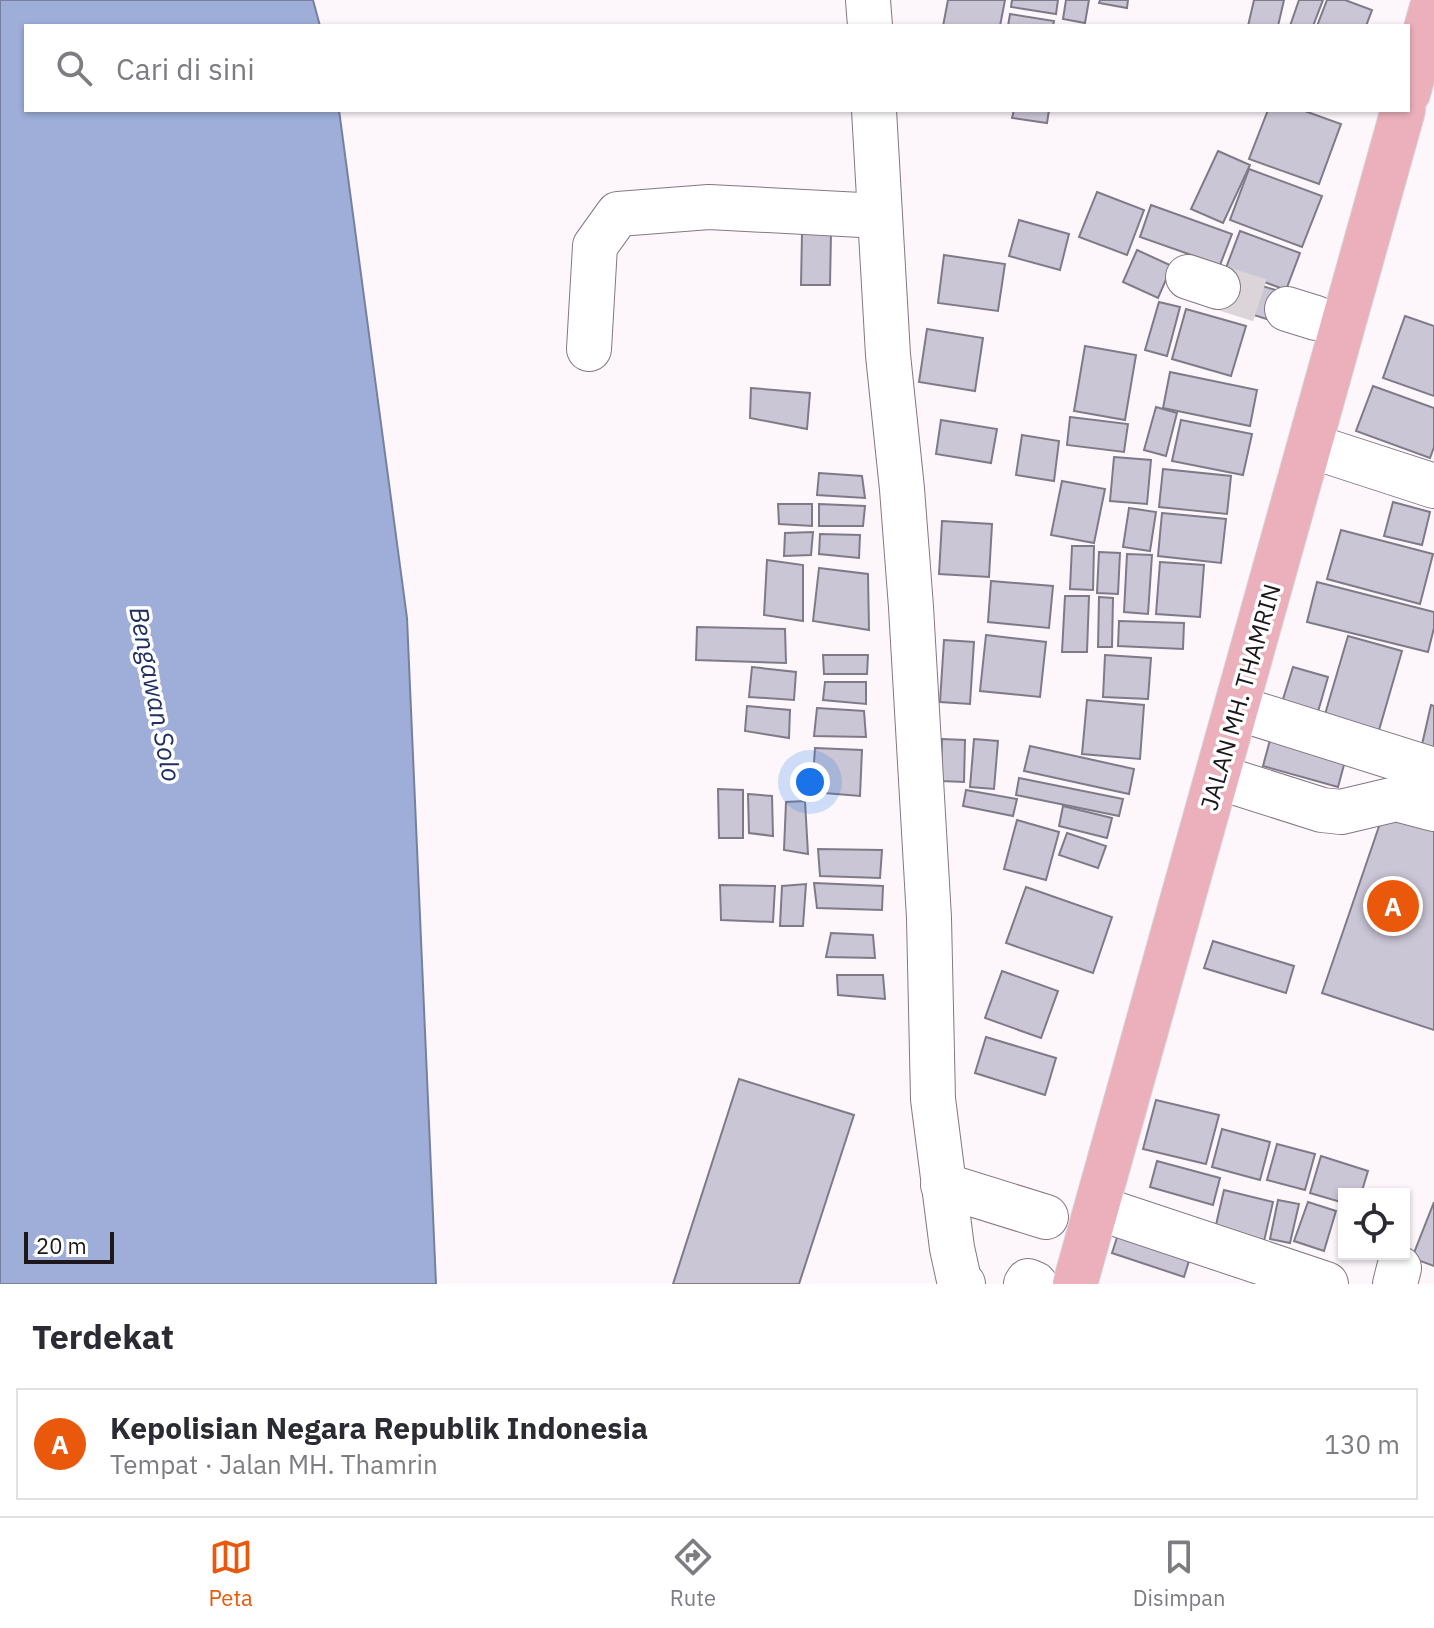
<!DOCTYPE html>
<html lang="id">
<meta charset="utf-8">
<style>
body{margin:0;font-family:"IBM Plex Sans",sans-serif;background:#f2f2f3;color:#2b2b33}
.controls{position:absolute;right:24px;bottom:24px;display:grid;overflow:hidden;border-radius:0px;box-shadow:0 2px 6px #0004}
.controls button{width:72px;height:72px;display:grid;place-items:center;padding:0;border:0;border-bottom:2px solid #e1e1e2;background:#fff;color:#2b2b33;font:40px sans-serif}
.scale{position:absolute;left:24px;bottom:20px;width:90px;box-sizing:border-box;padding-left:8px;border:4px solid #1d171b;border-top:0;font-size:22px;line-height:28px;white-space:nowrap;color:#1d171b;-webkit-text-stroke:6px #fff;paint-order:stroke}
.you{position:absolute;left:810px;top:782px;width:28px;height:28px;margin:-20px;border:6px solid #fff;border-radius:50%;background:#1a73e8;box-shadow:0 0 0 12px #1a73e833}
.badge{display:grid;place-items:center;width:52px;height:52px;border-radius:50%;background:#ea580c;color:#fff;font-size:26px;font-weight:700}
.pin{position:absolute;translate:-50% -50%;border:4px solid #fff;box-shadow:0 2px 8px #0006}
.list{margin:0;padding:0;list-style:none}
h2{display:flex;justify-content:space-between;align-items:center;height:104px;margin:0;padding:0 32px;font-size:34px}
h2 small{font-size:26px;font-weight:400;color:#7c7c81}
.list li{display:grid;grid-template-columns:52px 1fr auto;gap:24px;align-items:center;box-sizing:border-box;height:112px;margin:0 16px 16px;padding:0 16px;border:2px solid #e1e1e2;border-radius:0px}
.list b{display:block;font-size:30px;white-space:nowrap}
.list p{margin:0;font-size:26px;white-space:nowrap;color:#7c7c81}
.list em{font-size:26px;font-style:normal;color:#7c7c81}
.icon{flex:none;width:44px;height:44px;fill:none;stroke:currentColor;stroke-width:2;stroke-linecap:round;stroke-linejoin:round}
.map{position:relative;flex:none;width:1434px;height:1284px;overflow:hidden}
.search{position:absolute;background:#fff;box-shadow:0 2px 6px #0004;left:24px;right:24px;top:24px;height:88px;display:flex;align-items:center;gap:20px;box-sizing:border-box;padding:0 28px;border-radius:0px;color:#7c7c81;font-size:30px}
.sheet{height:232px;background:#fff}
nav{display:flex;justify-content:space-around;align-items:center;box-sizing:border-box;height:112px;border-top:2px solid #e1e1e2;background:#fff;font-size:22px;color:#7c7c81}
nav a{display:grid;justify-items:center;gap:4px}
nav .on{color:#ea580c}
.map>svg:first-child{display:block}
.water{fill:#9eaed8;stroke:#77819f;stroke-width:2}
.building{fill:#cbc6d6;stroke:#7f7a88;stroke-width:2}
.lines{fill:none;stroke-linecap:round;stroke-linejoin:round}
.minor-tunnel{stroke:#dbd5da;stroke-width:44;stroke-dasharray:44 22;stroke-linecap:butt}
.minor-casing{stroke:#857782;stroke-width:46}
.major-casing{stroke:#d6d5d6;stroke-width:46}
.minor{stroke:#fff;stroke-width:44}
.major{stroke:#ebb0bb;stroke-width:44}
.labels{text-anchor:middle;dominant-baseline:central;stroke-width:7;stroke-linejoin:round;paint-order:stroke}
.street-label{font-size:24px;fill:#1d171b;stroke:#fff}
.water-label{font-size:26px;font-style:italic;fill:#1f2f62;stroke:#fff}
</style>
<div class="map">
<svg width="1434" height="1284" viewBox="0 0 1434 1284">
<rect width="100%" height="100%" fill="#fdf7fc"/>
<polygon class="water" points="0,0 313,0 320,26 26,26 26,110 339,110 407,618 436,1284 0,1284"/>
<g class="building">
<polygon points="948,0 1005,0 1000,26 943,26"/>
<polygon points="1012,0 1058,0 1056,14 1011,7"/>
<polygon points="1066,0 1089,0 1085,23 1063,19"/>
<polygon points="1100,0 1128,0 1127,8 1099,3"/>
<polygon points="1254,0 1284,0 1278,26 1248,26"/>
<polygon points="1299,0 1323,0 1313,26 1290,26"/>
<polygon points="1327,0 1345,0 1372,10 1366,26 1317,26"/>
<polygon points="1010,14 1054,21 1053,26 1008,26"/>
<polygon points="1014,110 1049,110 1047,123 1012,118"/>
<polygon points="1268,110 1302,110 1341,124 1319,184 1249,159"/>
<polygon points="1218,151 1250,165 1223,223 1191,209"/>
<polygon points="1249,169 1322,196 1302,247 1230,220"/>
<polygon points="1097,192 1144,210 1127,255 1079,237"/>
<polygon points="1151,205 1232,234 1220,265 1140,237"/>
<polygon points="1019,220 1069,234 1060,270 1009,256"/>
<polygon points="1240,231 1300,253 1286,290 1226,268"/>
<polygon points="802,233 831,233 830,285 801,285"/>
<polygon points="1137,250 1172,266 1158,298 1123,282"/>
<polygon points="944,255 1005,264 998,311 938,303"/>
<polygon points="1222,273 1291,295 1282,324 1213,302"/>
<polygon points="1159,302 1180,307 1167,356 1145,350"/>
<polygon points="1186,309 1246,326 1231,376 1172,359"/>
<polygon points="1405,316 1434,326 1434,396 1383,378"/>
<polygon points="927,329 983,338 975,391 919,382"/>
<polygon points="1085,346 1136,355 1125,420 1074,411"/>
<polygon points="1170,372 1257,390 1250,426 1163,408"/>
<polygon points="1373,386 1434,408 1434,447 1430,458 1356,431"/>
<polygon points="751,388 810,393 807,429 750,418"/>
<polygon points="1156,407 1177,413 1166,456 1144,450"/>
<polygon points="1070,417 1128,424 1124,452 1067,445"/>
<polygon points="941,420 997,429 991,463 936,454"/>
<polygon points="1181,420 1252,434 1243,475 1172,461"/>
<polygon points="1022,435 1059,441 1054,481 1016,475"/>
<polygon points="1114,457 1151,460 1147,504 1110,501"/>
<polygon points="1163,469 1231,476 1227,514 1159,507"/>
<polygon points="819,473 862,476 865,498 817,495"/>
<polygon points="1062,481 1105,489 1094,543 1051,535"/>
<polygon points="1393,502 1430,512 1422,545 1384,536"/>
<polygon points="778,504 812,504 812,526 779,524"/>
<polygon points="819,504 865,506 863,526 819,526"/>
<polygon points="1129,508 1156,512 1150,551 1123,547"/>
<polygon points="1162,513 1226,519 1221,563 1158,556"/>
<polygon points="942,521 992,524 989,577 939,574"/>
<polygon points="1341,530 1433,554 1420,604 1327,579"/>
<polygon points="813,532 811,555 784,556 785,533"/>
<polygon points="820,534 860,535 859,558 819,554"/>
<polygon points="1072,546 1094,546 1093,590 1070,589"/>
<polygon points="1099,552 1120,553 1118,594 1097,593"/>
<polygon points="1127,554 1152,555 1148,614 1124,612"/>
<polygon points="767,560 803,565 803,621 764,615"/>
<polygon points="1160,562 1204,565 1200,617 1156,614"/>
<polygon points="819,568 868,574 869,630 813,621"/>
<polygon points="991,581 1053,586 1049,628 988,622"/>
<polygon points="1317,582 1434,612 1434,628 1428,652 1307,622"/>
<polygon points="1065,596 1089,596 1087,652 1062,652"/>
<polygon points="1099,597 1113,598 1112,647 1098,647"/>
<polygon points="1119,621 1184,623 1183,649 1118,646"/>
<polygon points="697,627 785,629 786,663 696,660"/>
<polygon points="986,635 1046,642 1040,697 980,691"/>
<polygon points="1348,636 1402,651 1377,737 1323,721"/>
<polygon points="944,640 974,642 970,704 940,702"/>
<polygon points="823,655 868,655 867,674 824,674"/>
<polygon points="1105,655 1151,658 1148,699 1103,697"/>
<polygon points="752,667 796,672 794,700 749,697"/>
<polygon points="1293,667 1328,677 1315,722 1279,712"/>
<polygon points="825,682 866,682 866,704 823,700"/>
<polygon points="1087,700 1144,705 1140,759 1082,754"/>
<polygon points="1431,705 1434,706 1434,766 1418,762"/>
<polygon points="747,706 790,710 789,738 745,731"/>
<polygon points="817,708 864,711 866,737 814,736"/>
<polygon points="1273,729 1348,750 1338,787 1263,766"/>
<polygon points="942,739 965,740 964,782 941,781"/>
<polygon points="974,739 998,741 994,789 970,787"/>
<polygon points="1030,746 1134,769 1129,794 1024,771"/>
<polygon points="815,748 862,750 860,796 812,792"/>
<polygon points="1019,778 1123,799 1119,816 1016,795"/>
<polygon points="718,789 743,790 743,838 719,838"/>
<polygon points="966,790 1017,799 1013,816 963,806"/>
<polygon points="748,794 772,796 773,836 749,833"/>
<polygon points="1388,800 1434,818 1434,1030 1322,993"/>
<polygon points="805,801 808,854 784,850 786,802"/>
<polygon points="1063,806 1112,818 1107,838 1059,826"/>
<polygon points="1017,820 1059,832 1046,880 1004,869"/>
<polygon points="1067,833 1106,846 1098,868 1059,855"/>
<polygon points="818,849 882,850 880,878 820,876"/>
<polygon points="814,883 883,886 882,910 817,908"/>
<polygon points="806,884 803,926 780,926 782,886"/>
<polygon points="720,885 775,886 773,922 721,920"/>
<polygon points="1026,887 1112,917 1093,973 1006,943"/>
<polygon points="831,933 873,935 875,958 826,957"/>
<polygon points="1213,941 1294,966 1286,993 1204,968"/>
<polygon points="1002,971 1058,991 1041,1038 985,1018"/>
<polygon points="837,975 883,975 885,999 838,995"/>
<polygon points="986,1037 1056,1058 1045,1095 975,1073"/>
<polygon points="739,1079 854,1115 799,1284 673,1284"/>
<polygon points="1156,1100 1219,1115 1206,1164 1143,1149"/>
<polygon points="1222,1129 1270,1142 1260,1180 1212,1167"/>
<polygon points="1277,1144 1315,1154 1305,1190 1267,1180"/>
<polygon points="1321,1156 1368,1171 1361,1194 1344,1194 1344,1203 1310,1193"/>
<polygon points="1157,1161 1220,1178 1213,1205 1150,1187"/>
<polygon points="1224,1190 1273,1202 1262,1250 1213,1238"/>
<polygon points="1278,1200 1299,1204 1290,1243 1270,1239"/>
<polygon points="1308,1202 1336,1211 1324,1251 1294,1241"/>
<polygon points="1434,1202 1434,1266 1412,1258"/>
<polygon points="1121,1225 1193,1248 1184,1277 1112,1253"/>
</g>
<g class="lines">
<polyline class="minor-tunnel" points="1218,287 1287,309"/>
<defs>
<g id="minor">
<polyline points="868,0 870,26"/>
<polyline points="874,110 888,355 902,489 911,607 929,918 933,1099 952,1248 959,1280 963,1284"/>
<polyline points="1188,277 1218,287"/>
<polyline points="1287,309 1316,318"/>
<polyline points="589,349 595,246 618,214 709,207 880,216"/>
<polyline points="1311,446 1434,486"/>
<polyline points="1237,708 1434,770"/>
<polyline points="1218,777 1322,810 1341,812 1396,799 1434,809"/>
<polyline points="943,1185 1046,1217"/>
<polyline points="1098,1208 1326,1284"/>
<polyline points="1026,1284 1028,1281 1035,1284"/>
<polyline points="1395,1284 1399,1268"/>
</g>
<g id="major">
<polyline points="1408,93 1434,0"/>
<polyline points="1075,1284 1403,110"/>
</g>
</defs>
<use href="#minor" class="minor-casing"/>
<use href="#major" class="major-casing"/>
<use href="#minor" class="minor"/>
<use href="#major" class="major"/>
</g>
<g class="labels">
<g class="street-label">
<text transform="translate(1240 697) rotate(-74)">JALAN MH. THAMRIN</text>
</g>
<g class="water-label">
<text transform="translate(156 694) rotate(79)">Bengawan Solo</text>
</g>
</g>
</svg>
<div class="controls">
<button><svg class="icon" aria-label="locate" viewBox="0 0 24 24"><circle cx="12" cy="12" r="6"/><path d="M12 2v4M12 18v4M2 12h4M18 12h4"/></svg></button>
</div>
<div class="scale">20 m</div>
<div class="you"></div>
<div class="pin badge" style="left:1393px;top:906px">A</div>
<div class="search"><svg class="icon" aria-label="search" viewBox="0 0 24 24"><circle cx="10" cy="10" r="6"/><path d="M15 15l6 6"/></svg>Cari di sini</div>
</div>
<section class="sheet">
<h2>Terdekat<small></small></h2>
<ul class="list">
<li><span class="badge">A</span><div><b>Kepolisian Negara Republik Indonesia</b><p>Tempat · Jalan MH. Thamrin</p></div><em>130 m</em></li>
</ul>
</section>
<nav>
<a class="on"><svg class="icon" aria-label="map" viewBox="0 0 24 24"><path d="M3 6l6-2 6 2 6-2v14l-6 2-6-2-6 2zM9 4v14M15 6v14"/></svg>Peta</a>
<a><svg class="icon" aria-label="directions" viewBox="0 0 24 24"><path d="M12 3l9 9-9 9-9-9zM9 14v-3h6M13 9l2 2-2 2"/></svg>Rute</a>
<a><svg class="icon" aria-label="saved" viewBox="0 0 24 24"><path d="M7 4h10v16l-5-4-5 4z"/></svg>Disimpan</a>
</nav>
